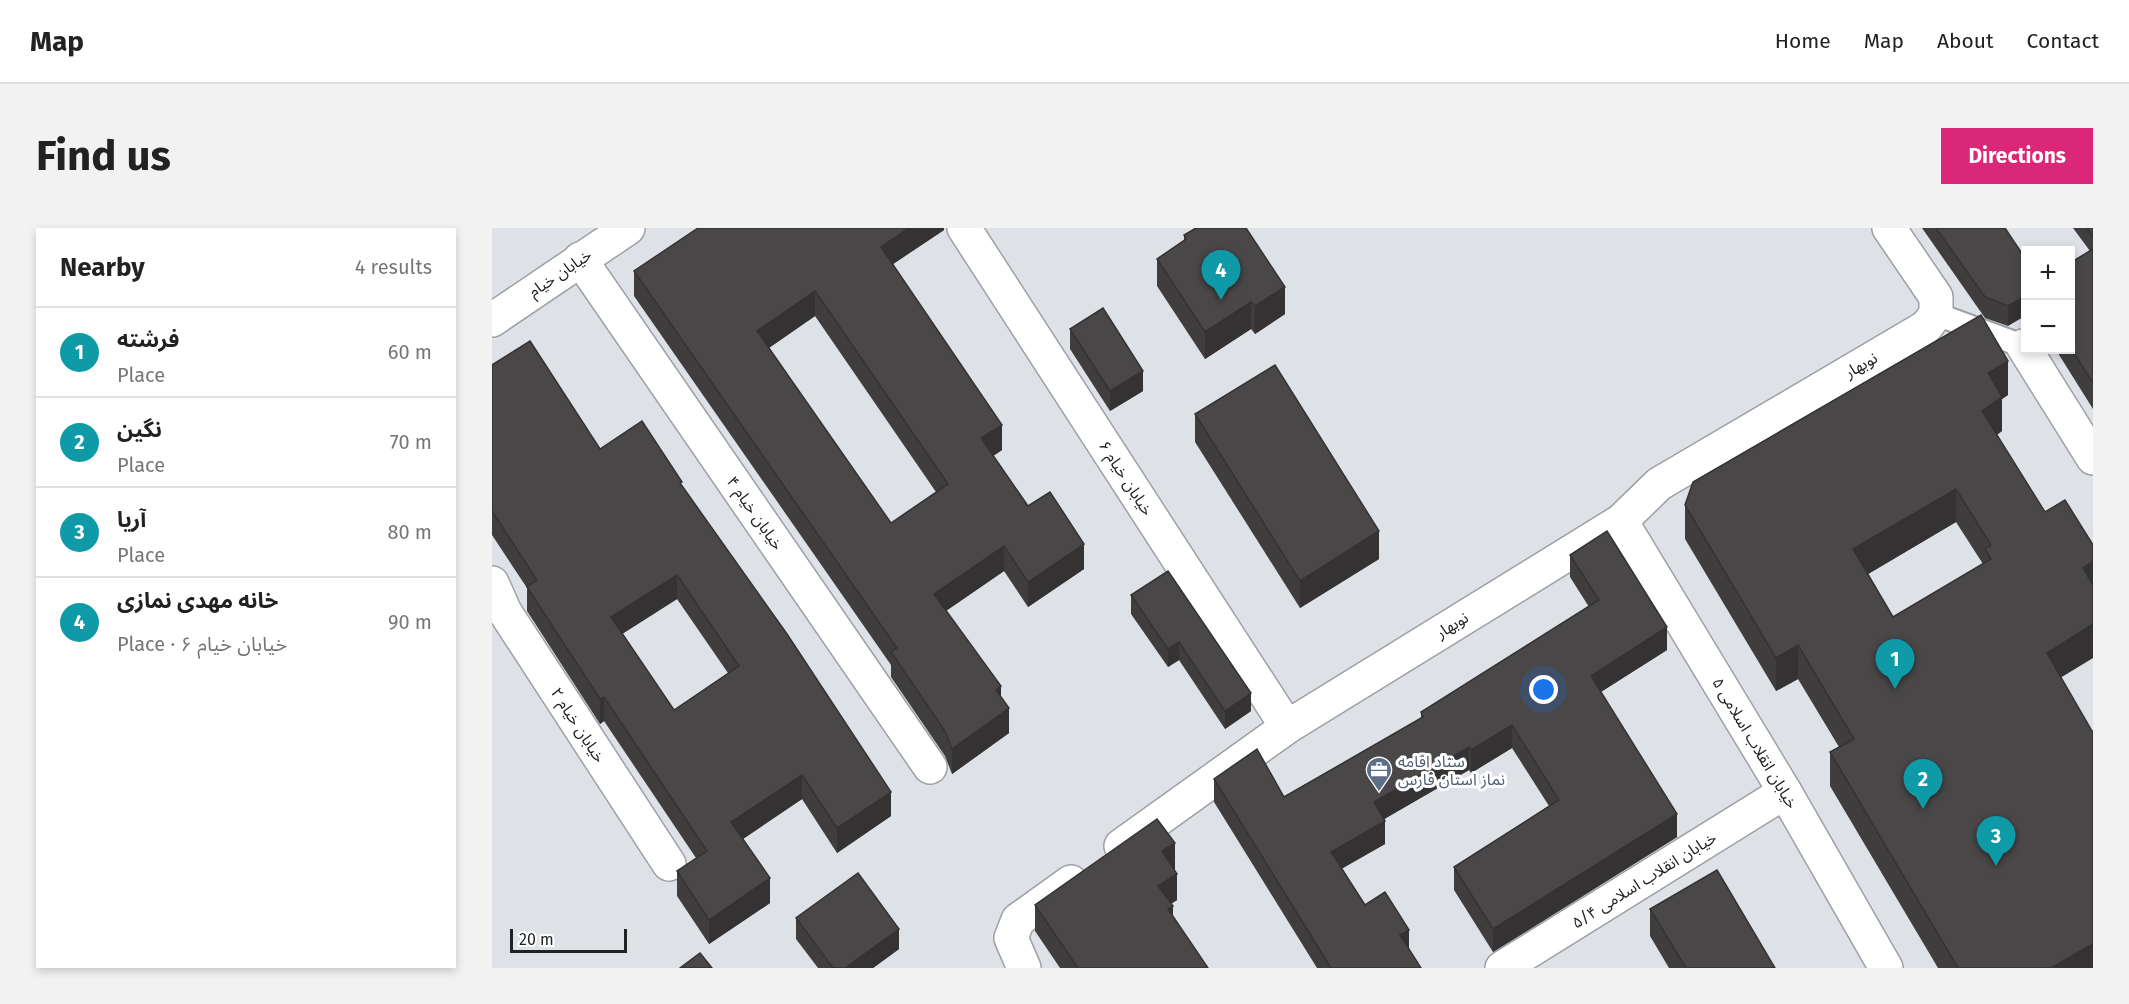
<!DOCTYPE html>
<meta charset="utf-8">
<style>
body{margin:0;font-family:"Fira Sans","Noto Sans Arabic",sans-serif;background:#f2f2f2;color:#222}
.controls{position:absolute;right:18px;top:18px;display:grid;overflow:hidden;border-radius:0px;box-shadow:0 3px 9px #0003}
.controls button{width:54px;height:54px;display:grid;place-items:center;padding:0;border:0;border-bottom:2px solid #e0e0e0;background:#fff;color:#222;font:30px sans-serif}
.scale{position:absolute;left:18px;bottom:15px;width:117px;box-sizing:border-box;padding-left:6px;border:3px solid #212224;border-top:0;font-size:16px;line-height:21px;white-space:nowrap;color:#212224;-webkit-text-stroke:4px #fff;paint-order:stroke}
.you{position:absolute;left:1052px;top:462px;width:21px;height:21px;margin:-15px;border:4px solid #fff;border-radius:50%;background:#1a73e8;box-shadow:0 0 0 9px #1a73e833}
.badge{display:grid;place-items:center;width:39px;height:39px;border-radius:50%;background:#db2777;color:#fff;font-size:20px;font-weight:700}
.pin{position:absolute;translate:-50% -50px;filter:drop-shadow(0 2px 3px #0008)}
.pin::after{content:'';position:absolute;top:32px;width:21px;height:18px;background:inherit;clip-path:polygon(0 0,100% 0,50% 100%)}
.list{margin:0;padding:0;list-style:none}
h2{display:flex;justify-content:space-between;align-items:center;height:78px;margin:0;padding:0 24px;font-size:26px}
h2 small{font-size:20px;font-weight:400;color:#767676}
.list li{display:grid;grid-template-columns:39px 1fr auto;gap:18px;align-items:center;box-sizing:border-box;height:90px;padding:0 24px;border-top:2px solid #e0e0e0}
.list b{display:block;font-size:22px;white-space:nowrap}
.list p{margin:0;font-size:20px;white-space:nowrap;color:#767676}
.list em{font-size:20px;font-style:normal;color:#767676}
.map{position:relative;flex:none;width:1601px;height:740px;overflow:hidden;border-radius:0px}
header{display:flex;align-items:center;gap:36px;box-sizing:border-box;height:84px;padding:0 30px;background:#fff;border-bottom:2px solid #e0e0e0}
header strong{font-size:28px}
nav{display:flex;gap:33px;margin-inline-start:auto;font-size:21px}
.intro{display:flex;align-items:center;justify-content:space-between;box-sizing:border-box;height:144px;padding:0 36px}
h1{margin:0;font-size:42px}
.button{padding:15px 27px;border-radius:0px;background:#db2777;color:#fff;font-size:21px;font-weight:700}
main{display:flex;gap:36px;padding:0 36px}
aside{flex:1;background:#fff;border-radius:0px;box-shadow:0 3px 9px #0003}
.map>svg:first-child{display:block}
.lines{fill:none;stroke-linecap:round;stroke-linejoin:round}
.lane-casing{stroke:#9da0a4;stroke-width:26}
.street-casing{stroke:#9da0a4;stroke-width:36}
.secondary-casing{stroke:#9da0a4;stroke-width:36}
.lane{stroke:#fff;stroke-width:22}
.street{stroke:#fff;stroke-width:33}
.secondary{stroke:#fff;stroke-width:33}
.wall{fill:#403d3f;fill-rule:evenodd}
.shaded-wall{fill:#343233}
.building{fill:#4a4749;stroke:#343233;stroke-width:1.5;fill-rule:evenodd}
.labels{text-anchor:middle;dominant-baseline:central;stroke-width:6;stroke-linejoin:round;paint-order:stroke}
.street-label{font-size:16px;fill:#212224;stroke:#fff}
.service-label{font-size:16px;fill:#4e5e75;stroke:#fff;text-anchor:start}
</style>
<header>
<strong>Map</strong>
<nav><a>Home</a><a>Map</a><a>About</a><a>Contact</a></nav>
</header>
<div class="intro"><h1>Find us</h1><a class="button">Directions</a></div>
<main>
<aside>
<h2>Nearby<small>4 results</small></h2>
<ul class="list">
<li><span class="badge" style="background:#0f9aa8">1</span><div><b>فرشته</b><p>Place</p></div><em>60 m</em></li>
<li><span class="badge" style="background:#0f9aa8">2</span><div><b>نگین</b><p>Place</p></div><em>70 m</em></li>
<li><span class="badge" style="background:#0f9aa8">3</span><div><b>آریا</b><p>Place</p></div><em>80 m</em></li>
<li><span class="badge" style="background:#0f9aa8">4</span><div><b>خانه مهدی نمازی</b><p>Place · خیابان خیام ۶</p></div><em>90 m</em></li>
</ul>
</aside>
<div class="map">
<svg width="1601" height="740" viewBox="0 0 1601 740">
<rect width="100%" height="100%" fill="#dee1e6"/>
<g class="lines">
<defs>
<polyline id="lane" points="1444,86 1531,118"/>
<g id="street">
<polyline points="472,0 795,499"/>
<polyline points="88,31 438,539"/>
<polyline points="1531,118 1601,230"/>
<polyline points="1129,293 1293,564 1394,740"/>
<polyline points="0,355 13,384 177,636"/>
<polyline points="629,618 795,499 1129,293 1167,256 1434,99 1444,86 1444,69 1397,0"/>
<polyline points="532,740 519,710 526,692 579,654"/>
<polyline points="1010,740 1293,564"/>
</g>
<polyline id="secondary" points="0,92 136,0"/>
</defs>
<use href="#lane" class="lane-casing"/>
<use href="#street" class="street-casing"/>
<use href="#secondary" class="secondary-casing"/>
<use href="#lane" class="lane"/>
<use href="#street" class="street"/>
<use href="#secondary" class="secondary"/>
</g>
<g class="wall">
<path d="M452 0V2L401 36 510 222 501 228 536 278 592 341 536 379 512 343 454 383 509 469 517 505 460 546 453 528 399 449V437L142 68V43ZM323 88 444 264 399 295 277 120Z"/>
<polygon points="1430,0 1513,0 1533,30 1516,98 1493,90"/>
<polygon points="1581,0 1601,0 1601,181 1564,122 1578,122 1578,35 1598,23"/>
<polygon points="692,7 793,86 763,106 759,101 713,131 665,58 665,31 692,13"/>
<polygon points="578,101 651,163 618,183 578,121"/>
<path d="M0 137 108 221 190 258 399 588 345 625 310 571 251 611 278 675 217 716 185 668V643L204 630 112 493 108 496 35 383V360L0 307ZM185 371 236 445 182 482 130 406Z"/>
<path d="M1516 167 1510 171V203L1505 207 1569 450 1601 740H1446L1338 558V524L1347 519 1306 451 1284 463 1193 311V277ZM1464 294 1491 336 1401 389 1376 346Z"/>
<polygon points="703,186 887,331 808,380 703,214"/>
<polygon points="1078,327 1175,422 1109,464 1185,609 1001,724 962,662 962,639 1057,578 1020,520 979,545 977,542 892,591 893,616 850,640 873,677 917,722 929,740 825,740 722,574 722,551 792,569 929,490 929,484 1097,379 1078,349"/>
<polygon points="639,367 759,483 733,501 687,432 676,439 639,386"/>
<polygon points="682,641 685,672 679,676 681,688 716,740 568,740 543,703 543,677 683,641"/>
<polygon points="1158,681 1283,740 1177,740 1158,708"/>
<polygon points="304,690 407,721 381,740 326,740 304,711"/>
</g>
<g class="shaded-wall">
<polygon points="417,0 452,0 452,2 389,44 389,19"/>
<polygon points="793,59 793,86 763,106 763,78"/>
<polygon points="323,63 323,88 265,128 265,103"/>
<polygon points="1533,68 1533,88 1516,98 1516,78"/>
<polygon points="759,74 759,101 713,131 713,104"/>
<polygon points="1516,133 1516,167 1510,171 1510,203 1490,216 1490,183 1496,145"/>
<polygon points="651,143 651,163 618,183 618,163"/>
<polygon points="510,197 510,222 489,236 489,210"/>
<polygon points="1464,261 1464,294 1361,355 1361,321"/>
<polygon points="887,303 887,331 808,380 808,353"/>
<polygon points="592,316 592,341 536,379 536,354"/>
<polygon points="512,318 512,343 442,391 442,366"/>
<polygon points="1601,333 1601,367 1591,340"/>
<polygon points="185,347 185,371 119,413 119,389"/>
<polygon points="1601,396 1601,430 1555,458 1555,425"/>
<polygon points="1175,399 1175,422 1099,470 1099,448"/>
<polygon points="687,414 687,432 676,439 676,421"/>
<polygon points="1306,417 1306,451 1284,463 1284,430"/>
<polygon points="509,458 509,483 504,462"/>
<polygon points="759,465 759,483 733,501 733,483"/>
<polygon points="112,469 112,493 108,496 108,471"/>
<polygon points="517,480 517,505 460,546 460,521"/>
<polygon points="1020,497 1020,520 979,545 979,522"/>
<polygon points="977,519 977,542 882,597 882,574"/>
<polygon points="310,547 310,571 239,619 239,594"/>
<polygon points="399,564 399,588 345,625 345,600"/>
<polygon points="1185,586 1185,609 1001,724 1001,701"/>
<polygon points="893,593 893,616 839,647 839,624"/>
<polygon points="683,615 683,641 670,649 670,623"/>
<polygon points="685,646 685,672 666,684 666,658"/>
<polygon points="278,650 278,675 217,716 217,692"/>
<polygon points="681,678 681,704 676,681"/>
<polygon points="407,701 407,721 381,740 353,740"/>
<polygon points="917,702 917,725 908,707"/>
<polygon points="1601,716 1601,740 1559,740"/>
</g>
<g class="building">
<path d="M206 0H417L389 19 510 197 489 210 536 278 558 264 592 316 536 354 512 318 442 366 509 458 504 462 517 480 460 521 453 503 399 424 405 420 142 43ZM323 63 456 256 399 295 265 103Z"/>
<polygon points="704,0 754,0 793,59 763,78 759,74 713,104 665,31 694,11 692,7"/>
<polygon points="1444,0 1513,0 1533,30 1533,68 1516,78 1493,69"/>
<polygon points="1595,0 1601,0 1601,9"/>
<polygon points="1601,21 1601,155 1578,119 1578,35"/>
<polygon points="611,80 651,143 618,163 578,101"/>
<path d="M1489 87 1516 133 1496 145 1510 169 1490 183 1553 284 1573 272 1601 317V333L1591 340 1601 357V396L1555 425 1600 503H1601V716L1559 740H1466L1338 524 1362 511 1306 417 1284 430 1193 277 1201 254ZM1464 261 1499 317 1493 321 1499 331 1401 389 1361 321Z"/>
<path d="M38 113 108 221 150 193 190 254 188 255 295 406 399 564 345 600 310 547 239 594 278 650 217 692 185 643 215 623 112 469 108 471 35 359 45 352 0 283V137ZM185 347 247 438 182 482 119 389Z"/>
<polygon points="783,137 887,303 808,353 703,186"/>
<polygon points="1115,303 1175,399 1099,448 1185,586 1001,701 962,639 1067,572 1020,497 979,522 977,519 882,574 893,593 839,624 873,677 893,664 917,702 908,707 929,740 839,740 722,551 765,521 792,569 931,489 929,484 1107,372 1078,327"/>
<polygon points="676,343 759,465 733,483 687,414 676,421 639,367"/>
<polygon points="665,591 683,615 670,623 685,646 666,658 681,678 676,681 716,740 586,740 543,677"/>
<polygon points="1225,642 1283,740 1194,740 1158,681"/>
<polygon points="366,645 407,701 353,740 341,740 304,690"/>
<polygon points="208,725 220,740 188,740"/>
</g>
<defs>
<symbol id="office-pin" viewBox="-11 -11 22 30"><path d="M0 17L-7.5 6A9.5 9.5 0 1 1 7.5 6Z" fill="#5c6f8a" stroke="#fff"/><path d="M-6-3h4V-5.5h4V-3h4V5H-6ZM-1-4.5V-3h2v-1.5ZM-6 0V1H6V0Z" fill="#fff"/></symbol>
</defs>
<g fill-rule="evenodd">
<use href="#office-pin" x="872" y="527" width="30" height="40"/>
</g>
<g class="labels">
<g class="street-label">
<text transform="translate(68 45) rotate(-34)">خیابان خیام</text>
<text transform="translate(1369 137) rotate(-30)">نوبهار</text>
<text transform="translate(634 250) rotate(57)">خیابان خیام ۶</text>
<text transform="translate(263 285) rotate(55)">خیابان خیام ۴</text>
<text transform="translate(960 397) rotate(-32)">نوبهار</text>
<text transform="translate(86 497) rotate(57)">خیابان خیام ۲</text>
<text transform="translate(1263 515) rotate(59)">خیابان انقلاب اسلامی ۵</text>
<text transform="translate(1152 652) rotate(-32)">خیابان انقلاب اسلامی ۵/۴</text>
</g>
<g class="service-label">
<text x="906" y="533">ستاد اقامه<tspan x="906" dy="18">نماز استان فارس</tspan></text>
</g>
</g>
</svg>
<div class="controls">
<button>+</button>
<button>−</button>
</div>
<div class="scale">20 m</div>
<div class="you"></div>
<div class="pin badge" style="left:1403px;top:461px;background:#0f9aa8">1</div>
<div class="pin badge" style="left:1431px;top:581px;background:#0f9aa8">2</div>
<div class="pin badge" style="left:1504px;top:638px;background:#0f9aa8">3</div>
<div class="pin badge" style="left:729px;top:72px;background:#0f9aa8">4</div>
</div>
</main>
